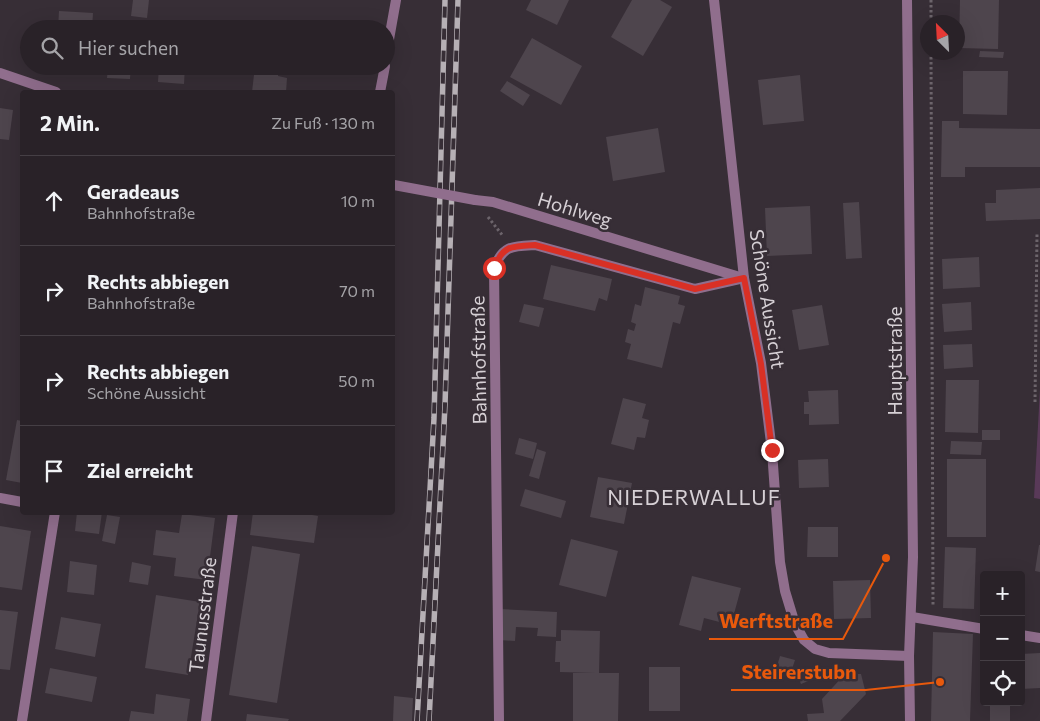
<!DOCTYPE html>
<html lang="de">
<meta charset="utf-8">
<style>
body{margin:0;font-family:Commissioner,sans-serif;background:#312a30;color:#f1f3f6}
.controls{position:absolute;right:15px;bottom:15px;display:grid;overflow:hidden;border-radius:5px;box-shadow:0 5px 20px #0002}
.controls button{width:45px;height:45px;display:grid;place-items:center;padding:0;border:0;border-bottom:1px solid #453f45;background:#292228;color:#f1f3f6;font:25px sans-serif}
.compass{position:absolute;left:920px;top:15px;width:45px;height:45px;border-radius:50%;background:#292228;box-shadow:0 5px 20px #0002;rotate:336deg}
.stop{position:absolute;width:15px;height:15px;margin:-11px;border:4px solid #d93025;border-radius:50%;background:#fff}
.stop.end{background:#d93025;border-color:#fff;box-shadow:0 1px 5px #0008}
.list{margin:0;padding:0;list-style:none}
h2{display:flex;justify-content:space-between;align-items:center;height:65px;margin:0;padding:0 20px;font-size:21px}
h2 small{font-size:16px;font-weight:400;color:#a5a4a8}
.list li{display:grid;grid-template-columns:32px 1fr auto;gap:15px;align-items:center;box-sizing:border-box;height:90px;padding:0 20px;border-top:1px solid #453f45}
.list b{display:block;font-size:19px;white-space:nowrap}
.list p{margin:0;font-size:16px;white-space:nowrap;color:#a5a4a8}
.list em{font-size:16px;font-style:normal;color:#a5a4a8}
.icon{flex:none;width:28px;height:28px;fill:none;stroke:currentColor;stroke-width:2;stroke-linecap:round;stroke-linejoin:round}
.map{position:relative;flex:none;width:1040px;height:721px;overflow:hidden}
.search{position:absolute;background:#292228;box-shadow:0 5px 20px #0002;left:20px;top:20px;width:375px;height:55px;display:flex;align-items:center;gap:12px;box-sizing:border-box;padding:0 18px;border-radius:28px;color:#a5a4a8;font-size:19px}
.panel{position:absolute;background:#292228;box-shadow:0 5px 20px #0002;left:20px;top:90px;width:375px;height:425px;border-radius:5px}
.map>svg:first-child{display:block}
.green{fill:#593958}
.building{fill:#4e454d}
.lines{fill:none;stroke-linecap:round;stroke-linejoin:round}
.path{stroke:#6c646b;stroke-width:3;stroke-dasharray:2.5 2.5;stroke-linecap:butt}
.minor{stroke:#906e8d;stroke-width:10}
.tertiary{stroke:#906e8d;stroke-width:10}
.rail-casing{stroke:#b6b0b5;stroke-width:5.5}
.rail{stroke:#372e36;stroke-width:4;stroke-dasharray:11;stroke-linecap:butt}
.minor-bridge{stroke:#906e8d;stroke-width:10}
.route{stroke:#d93025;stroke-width:6}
.labels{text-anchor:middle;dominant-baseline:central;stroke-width:5;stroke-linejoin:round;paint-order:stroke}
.street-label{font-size:19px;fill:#d6d0d5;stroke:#372e36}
.quarter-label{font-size:21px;letter-spacing:1px;fill:#d6d0d5;stroke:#372e36}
.leader{fill:none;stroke:#e8590c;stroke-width:2}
.callout-dot{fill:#e8590c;stroke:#372e36;stroke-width:2}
.callout-label{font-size:20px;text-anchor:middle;font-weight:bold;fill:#e8590c;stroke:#372e36;stroke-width:5;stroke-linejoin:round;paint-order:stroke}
</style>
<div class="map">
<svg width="1040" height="721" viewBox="0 0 1040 721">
<rect width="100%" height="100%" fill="#372e36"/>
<polygon class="green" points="1040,389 1040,499 1034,498"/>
<g class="building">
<polygon points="133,0 149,0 147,18 131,16"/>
<polygon points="531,0 569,0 557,25 526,10"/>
<polygon points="632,0 660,0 672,7 643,56 611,37"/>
<polygon points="960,0 999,0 998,49 959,48"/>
<polygon points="59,11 93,13 92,29 58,29"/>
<polygon points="532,38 582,66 561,105 510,77"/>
<polygon points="980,51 1004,52 1003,58 979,57"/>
<polygon points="108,66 131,66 130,79 107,78"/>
<polygon points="159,66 185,66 184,84 158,82"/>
<polygon points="255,66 279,66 278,76 287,78 286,92 252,92"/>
<polygon points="963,71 1008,71 1007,115 963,114"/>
<polygon points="800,75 804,121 763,125 758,80"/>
<polygon points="507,81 530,95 523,106 500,91"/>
<polygon points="0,108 13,110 9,140 0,139"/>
<polygon points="942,121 959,121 959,128 1040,129 1040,167 965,167 965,177 941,177"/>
<polygon points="658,128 665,172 613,181 606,137"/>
<polygon points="1040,188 1040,219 986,221 985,203 996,203 996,190"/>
<polygon points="859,202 862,258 846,259 843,203"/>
<polygon points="810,206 812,254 767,256 765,208"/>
<polygon points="979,257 980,287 943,289 942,259"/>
<polygon points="551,265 612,279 607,301 599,298 595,311 543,299"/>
<polygon points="645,287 680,296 678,304 685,306 680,324 673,322 662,368 627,359 631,344 625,342 628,329 634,331 636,324 631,322 635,304 641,306"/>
<polygon points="971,302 972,330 944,332 942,304"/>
<polygon points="524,304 544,308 539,327 519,322"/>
<polygon points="822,305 829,345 799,350 792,310"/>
<polygon points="972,344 973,367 944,369 943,345"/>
<polygon points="946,380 979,380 978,433 945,432"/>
<polygon points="838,390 839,424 809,425 809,414 804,414 804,402 809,402 808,391"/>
<polygon points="623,398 646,404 642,418 649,420 645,438 637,437 634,450 611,444"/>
<polygon points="17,420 22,421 22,483 6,480"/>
<rect x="982" y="430" width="18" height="10"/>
<polygon points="519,438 537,443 533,459 515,454"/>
<polygon points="951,441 982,442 981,455 950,454"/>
<polygon points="537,449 546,452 539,479 529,476"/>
<polygon points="828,459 829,487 799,488 798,460"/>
<rect x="947" y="459" width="39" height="78"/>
<polygon points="598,477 632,483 624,524 590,517"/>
<polygon points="525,489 566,501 561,518 520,506"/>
<polygon points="77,512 102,512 99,534 75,531"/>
<polygon points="253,512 295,512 318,516 314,543 250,535"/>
<polygon points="182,514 215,518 207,580 174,576 176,558 153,555 156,530 179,533"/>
<polygon points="107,515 120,517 115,544 102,541"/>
<polygon points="0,526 31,531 22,590 0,587"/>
<polygon points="808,527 838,527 838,557 807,557"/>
<polygon points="571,539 618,551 606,597 559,585"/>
<polygon points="1039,545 1040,545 1040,572 1035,571"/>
<polygon points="252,546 300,554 277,703 229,695"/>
<polygon points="945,547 976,548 974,609 943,608"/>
<polygon points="70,561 97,565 94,595 67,592"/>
<polygon points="132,562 151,566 148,585 129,582"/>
<polygon points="692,576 741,588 731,625 704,618 701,631 679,625"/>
<polygon points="870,580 871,618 834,619 833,581"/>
<polygon points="156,595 200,602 188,675 145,668"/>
<polygon points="500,609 557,612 556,637 537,636 538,628 516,627 515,641 499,640"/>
<polygon points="0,610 18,612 10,670 0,669"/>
<polygon points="61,617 101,624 95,657 55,649"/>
<polygon points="561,630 600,631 599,673 619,673 618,721 573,721 573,673 595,673 560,672 560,662 555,662 556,641 561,641"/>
<polygon points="933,632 973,634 970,721 931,721"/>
<polygon points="1040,653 1040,688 1021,689 1021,654"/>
<polygon points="780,656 795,660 789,678 775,673"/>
<rect x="649" y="667" width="31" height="44"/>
<polygon points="50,668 97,677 92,702 45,693"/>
<polygon points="806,668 811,680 801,684 796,672"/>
<polygon points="845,674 861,674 866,694 840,721 808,721 807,714 824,713 822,699"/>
<polygon points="156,694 190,699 187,721 129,721 131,711 154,714"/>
<polygon points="394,696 413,698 412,721 393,721"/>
<polygon points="1010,705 1010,721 990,721 990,706"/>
<polygon points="247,714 289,719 288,721 246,721"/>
</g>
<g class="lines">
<g class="path">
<polyline points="931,0 931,22"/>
<polyline points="931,52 933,605"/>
<polyline points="488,217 503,236"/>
<polyline points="1035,402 1037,234"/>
</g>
<g class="minor">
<polyline points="714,0 744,278 761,363 772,451 780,562 785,591 795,624 804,640 815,649 829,653 909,656"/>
<polyline points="386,56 396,0"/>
<polyline points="0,73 56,92"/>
<polyline points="380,92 385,66"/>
<polyline points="475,200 493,202 743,278"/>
<polyline points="0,498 22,502"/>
<polyline points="912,617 984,629"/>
<polyline points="1021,635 1040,638"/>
<polyline points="22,721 55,512"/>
<polyline points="206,721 233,512"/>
<path d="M499 721 494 268C503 245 513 246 535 245L695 289 744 278"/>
</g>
<polyline class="tertiary" points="907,0 913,557 909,656 910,721"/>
<defs>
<g id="rail">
<polyline points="417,721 434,418 445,0"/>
<polyline points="429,721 445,405 458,0"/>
</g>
</defs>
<use href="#rail" class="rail-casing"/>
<use href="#rail" class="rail"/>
<polyline class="minor-bridge" points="394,185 475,200"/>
</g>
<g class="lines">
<path class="route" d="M494 268C503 245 512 246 535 245L695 289 744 278 761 364 772 450"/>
</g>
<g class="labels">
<g class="street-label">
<text transform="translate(575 209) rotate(17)">Hohlweg</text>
<text transform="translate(768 299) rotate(81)">Schöne Aussicht</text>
<text transform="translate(478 360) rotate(-91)">Bahnhofstraße</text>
<text transform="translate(894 361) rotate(-90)">Hauptstraße</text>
<text transform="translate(202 615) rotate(-83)">Taunusstraße</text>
</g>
<g class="quarter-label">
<text x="694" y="496">NIEDERWALLUF</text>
</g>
</g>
<path class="leader" d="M886 558L843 639H709M940 682L866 690H731"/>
<g class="callout-dot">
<circle cx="886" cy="558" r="5"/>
<circle cx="940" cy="682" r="5"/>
</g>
<g class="callout-label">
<text x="776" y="628">Werftstraße</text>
<text x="799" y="679">Steirerstubn</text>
</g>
</svg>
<div class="controls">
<button>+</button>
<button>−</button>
<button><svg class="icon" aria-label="locate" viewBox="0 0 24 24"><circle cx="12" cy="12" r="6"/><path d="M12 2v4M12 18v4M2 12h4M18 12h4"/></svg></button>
</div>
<svg class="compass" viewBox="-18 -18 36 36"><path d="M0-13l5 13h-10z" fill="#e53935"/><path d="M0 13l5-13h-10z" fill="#a5a4a8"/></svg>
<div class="stop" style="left:494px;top:268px"></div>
<div class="stop end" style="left:772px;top:450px"></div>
<div class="search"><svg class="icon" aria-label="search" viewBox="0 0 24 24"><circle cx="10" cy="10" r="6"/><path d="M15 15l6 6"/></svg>Hier suchen</div>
<section class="panel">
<h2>2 Min.<small>Zu Fuß · 130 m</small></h2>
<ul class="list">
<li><svg class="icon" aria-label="ahead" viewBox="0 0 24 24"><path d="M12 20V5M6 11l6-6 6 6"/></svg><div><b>Geradeaus</b><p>Bahnhofstraße</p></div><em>10 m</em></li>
<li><svg class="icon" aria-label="right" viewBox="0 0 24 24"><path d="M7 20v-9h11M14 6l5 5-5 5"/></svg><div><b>Rechts abbiegen</b><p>Bahnhofstraße</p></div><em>70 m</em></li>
<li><svg class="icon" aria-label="right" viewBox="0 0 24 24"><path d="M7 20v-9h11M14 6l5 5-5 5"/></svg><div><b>Rechts abbiegen</b><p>Schöne Aussicht</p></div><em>50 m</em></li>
<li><svg class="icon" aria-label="arrive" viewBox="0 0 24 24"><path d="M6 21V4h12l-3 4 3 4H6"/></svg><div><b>Ziel erreicht</b></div></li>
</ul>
</section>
</div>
